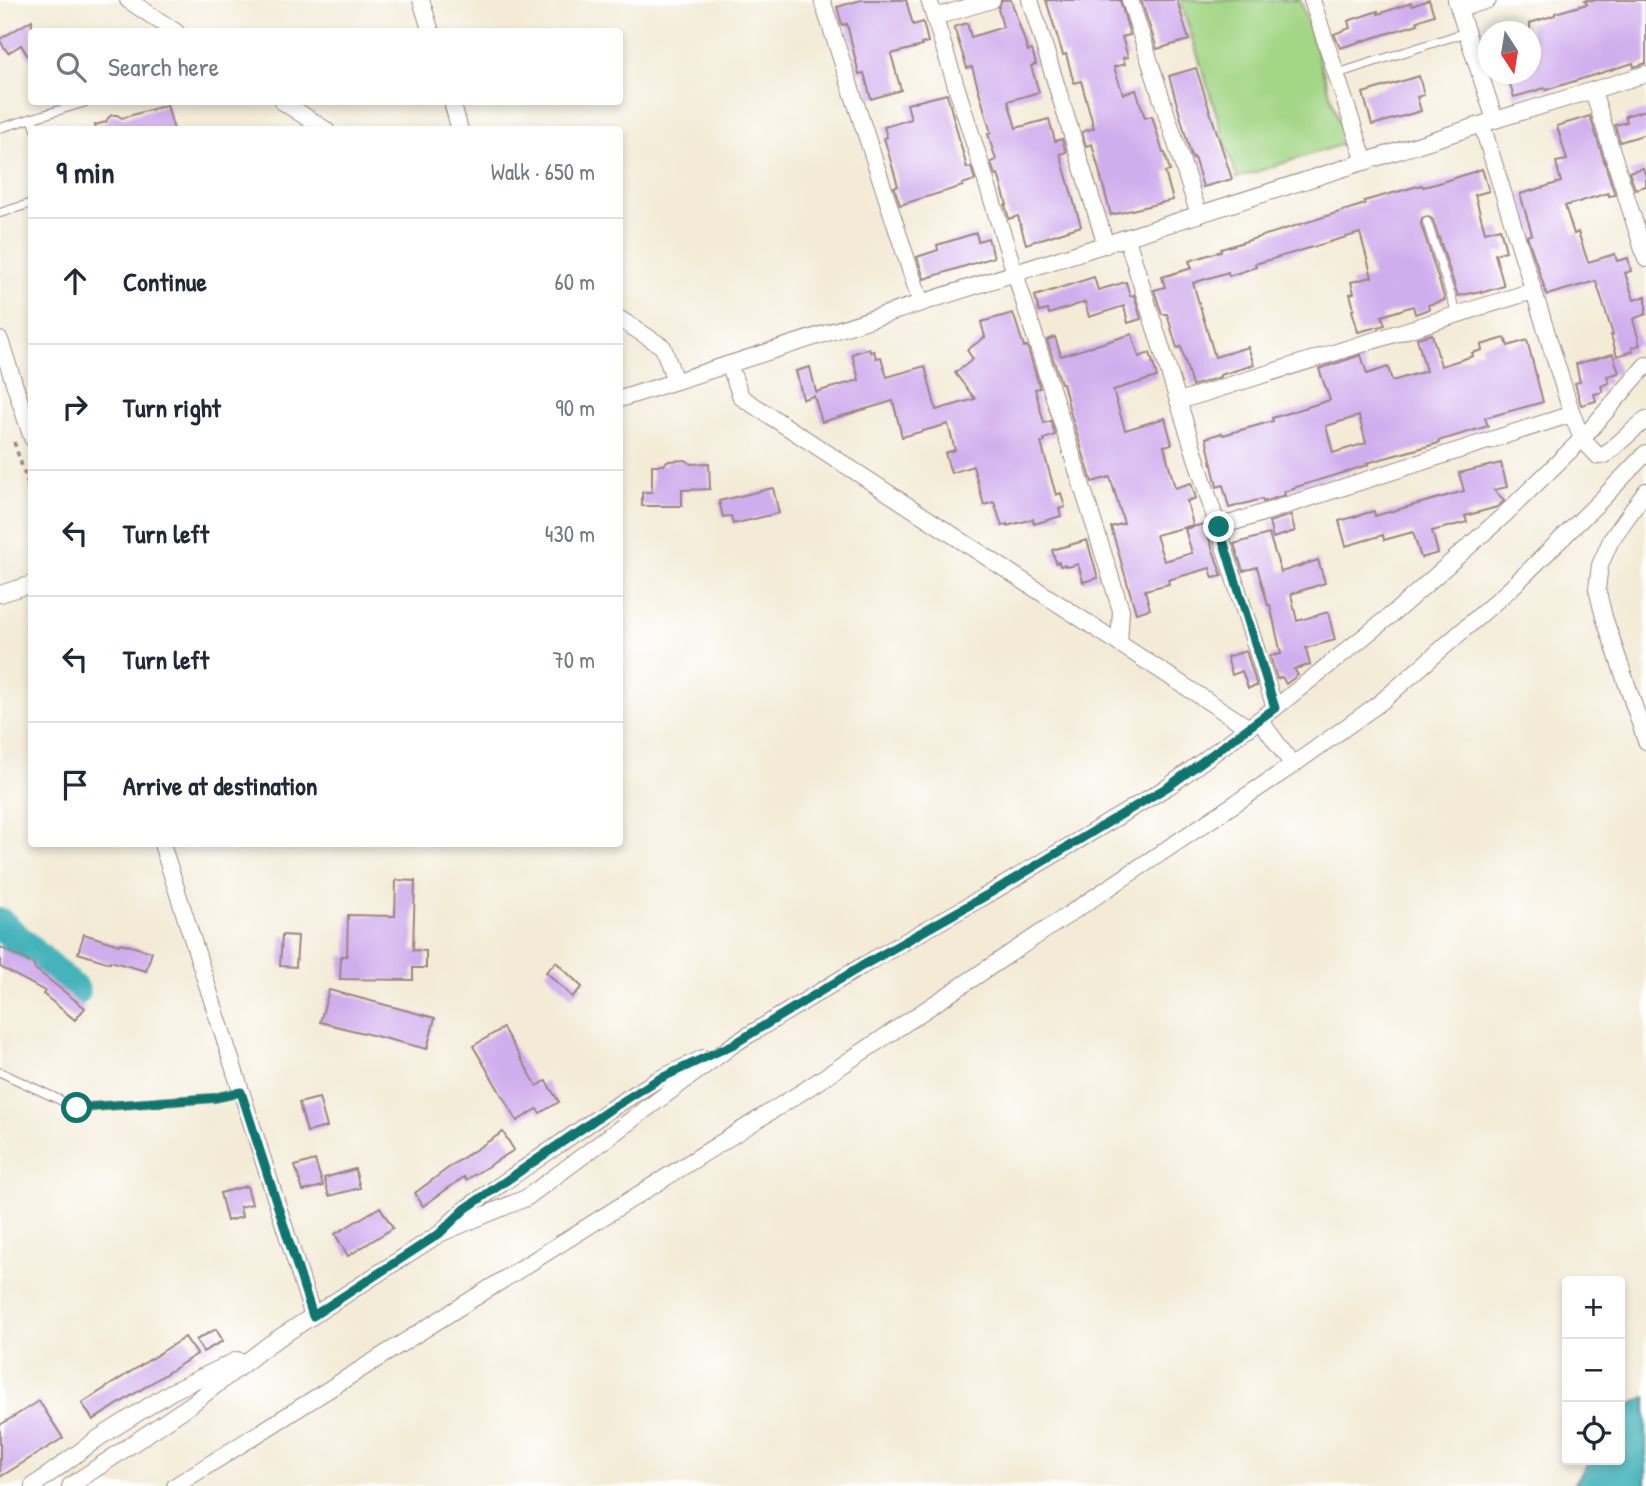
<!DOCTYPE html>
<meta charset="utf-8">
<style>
body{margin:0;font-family:"Patrick Hand",sans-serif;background:#f6f6f7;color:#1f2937}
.controls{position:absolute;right:21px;bottom:21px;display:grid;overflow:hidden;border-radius:7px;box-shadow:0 4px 10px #0003}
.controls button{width:63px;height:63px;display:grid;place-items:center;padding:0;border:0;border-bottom:2px solid #e0e1e3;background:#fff;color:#1f2937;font:35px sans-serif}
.compass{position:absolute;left:1478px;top:21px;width:63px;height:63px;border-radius:50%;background:#fff;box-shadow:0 4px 10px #0003;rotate:168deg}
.stop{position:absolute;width:21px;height:21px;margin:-16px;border:5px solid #0f766e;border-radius:50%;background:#fff}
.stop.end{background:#0f766e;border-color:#fff;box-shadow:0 2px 7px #0008}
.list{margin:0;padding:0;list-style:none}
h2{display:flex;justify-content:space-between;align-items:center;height:91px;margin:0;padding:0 28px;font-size:30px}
h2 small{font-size:23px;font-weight:400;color:#747a83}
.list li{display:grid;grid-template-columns:46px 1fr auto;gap:21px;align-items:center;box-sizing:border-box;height:126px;padding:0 28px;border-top:2px solid #e0e1e3}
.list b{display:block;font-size:26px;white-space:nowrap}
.list em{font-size:23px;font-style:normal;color:#747a83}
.icon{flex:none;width:38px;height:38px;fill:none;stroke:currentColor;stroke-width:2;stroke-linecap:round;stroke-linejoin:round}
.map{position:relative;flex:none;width:1646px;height:1486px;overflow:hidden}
.search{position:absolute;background:#fff;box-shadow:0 4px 10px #0003;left:28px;top:28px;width:595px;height:77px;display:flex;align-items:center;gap:18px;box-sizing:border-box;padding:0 24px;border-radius:7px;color:#747a83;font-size:26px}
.panel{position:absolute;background:#fff;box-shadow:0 4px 10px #0003;left:28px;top:126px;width:595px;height:721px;border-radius:7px}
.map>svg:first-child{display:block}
.green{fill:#a3d685;stroke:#767a58;stroke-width:2}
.water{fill:#44b4ba;stroke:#476a72;stroke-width:2}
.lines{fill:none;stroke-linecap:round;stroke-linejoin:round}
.river{stroke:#44b4ba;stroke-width:32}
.building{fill:#d0aded;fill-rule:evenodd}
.lane-casing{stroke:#9e8580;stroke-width:10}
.street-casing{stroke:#9e8580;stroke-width:18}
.path{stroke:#9e8580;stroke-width:3.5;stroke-dasharray:5 5;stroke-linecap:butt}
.lane{stroke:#fff;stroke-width:8}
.street{stroke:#fff;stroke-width:16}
.route{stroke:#0f766e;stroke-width:9}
</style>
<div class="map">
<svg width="1646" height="1486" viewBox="0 0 1646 1486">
<rect width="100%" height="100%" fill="#fff"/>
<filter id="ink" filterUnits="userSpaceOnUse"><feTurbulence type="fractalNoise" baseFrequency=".0143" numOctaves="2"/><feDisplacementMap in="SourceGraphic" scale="14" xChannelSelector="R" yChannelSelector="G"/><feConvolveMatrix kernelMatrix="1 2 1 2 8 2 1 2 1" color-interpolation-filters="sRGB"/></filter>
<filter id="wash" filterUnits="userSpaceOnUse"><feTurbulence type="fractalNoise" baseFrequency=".00686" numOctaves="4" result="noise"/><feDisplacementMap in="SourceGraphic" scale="28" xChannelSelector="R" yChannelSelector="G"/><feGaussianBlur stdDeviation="1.57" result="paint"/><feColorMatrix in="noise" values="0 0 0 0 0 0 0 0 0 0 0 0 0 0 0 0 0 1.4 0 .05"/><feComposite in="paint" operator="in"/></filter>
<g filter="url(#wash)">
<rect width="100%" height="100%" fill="#f3ebd6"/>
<polygon class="green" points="1180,0 1300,0 1344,138 1340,145 1237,178"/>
<polygon class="water" points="1646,1397 1646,1486 1573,1486 1590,1460 1620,1460 1620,1415 1625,1407"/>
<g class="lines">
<polyline class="river" points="0,924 74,991"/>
</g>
<g id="blocks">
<g class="building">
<polygon points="861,0 906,0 913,25 923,22 928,42 921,44 922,46 891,54 901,90 871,99 864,73 859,74 847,24 842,25 837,7"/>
<polygon points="1002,0 1011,0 1028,51 1032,50 1036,64 1031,66 1039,92 1008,101 1016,128 1049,119 1055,141 1062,139 1066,152 1060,154 1081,226 1026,244 1018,216 1009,219 1005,205 1007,205 998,174 995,175 991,162 996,160 988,134 991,133 972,67 967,68 954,27 967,23 971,37 1003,27 998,9"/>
<polygon points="1046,0 1120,0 1130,35 1122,37 1128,57 1123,58 1125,64 1114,67 1123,94 1136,90 1145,118 1152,116 1163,153 1165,153 1170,171 1165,172 1173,200 1111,215 1092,144 1086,146 1082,132 1094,128 1081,81 1074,83 1066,54 1063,55"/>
<polygon points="1141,0 1177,0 1189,40 1157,49"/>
<polygon points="1429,0 1434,15 1417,21 1418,24 1340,48 1334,34 1350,28 1348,21 1378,11 1378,14 1411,3 1412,6"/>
<polygon points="1585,0 1646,0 1646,63 1634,67 1633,63 1546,90 1545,88 1514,97 1508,78 1524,74 1530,74 1530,23 1555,15 1555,13 1587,4"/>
<polygon points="32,20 32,63 21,45 8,53 0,41 0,39"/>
<polygon points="1196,68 1232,179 1203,187 1194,157 1192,158 1169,76"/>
<polygon points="1419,76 1424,95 1417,97 1421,111 1372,125 1363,93"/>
<polygon points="947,94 967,168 971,167 975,180 962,184 963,186 900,205 894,187 898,186 884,138 887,137 884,127 911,119 907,104"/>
<polygon points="167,105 174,130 96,130 95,125 106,122 108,118 112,115 117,115 122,118"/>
<polygon points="1646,110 1646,134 1620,142 1615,125 1627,122 1625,116"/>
<polygon points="1590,116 1615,195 1609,196 1608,193 1565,206 1574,234 1578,232 1588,262 1615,254 1617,261 1628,258 1631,271 1625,273 1634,300 1646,296 1646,314 1633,319 1640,345 1632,347 1633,351 1617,356 1611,335 1613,335 1596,281 1547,295 1527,236 1532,234 1520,194 1561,182 1556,162 1567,160 1557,126"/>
<polygon points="1643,168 1646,177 1646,186 1635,189 1629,172"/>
<polygon points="1482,169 1489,191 1475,195 1485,232 1500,228 1506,251 1495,254 1504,286 1481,293 1481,291 1458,296 1433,220 1428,216 1422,218 1421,224 1445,300 1428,305 1429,309 1415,314 1413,306 1382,316 1385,325 1358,332 1352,310 1354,309 1350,294 1354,293 1351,282 1372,277 1360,233 1255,264 1256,267 1229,276 1228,272 1193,283 1215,357 1248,347 1254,365 1220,375 1220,377 1192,386 1181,347 1177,348 1167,314 1162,314 1154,290 1165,287 1162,277 1192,268 1189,261 1221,251 1221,249 1365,204 1364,201 1422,185 1423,187 1439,183"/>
<polygon points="976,233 978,241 988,238 994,257 924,279 917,257 938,250 937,245"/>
<polygon points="1094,277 1098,290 1126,282 1130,296 1134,295 1141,319 1128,323 1124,306 1089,317 1085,302 1049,314 1048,310 1039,312 1035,296"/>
<polygon points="1013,313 1024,347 1027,346 1040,388 1035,389 1044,423 1051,421 1055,435 1044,439 1045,442 1041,443 1056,495 1061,493 1065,507 1059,509 1061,516 1034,524 1033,519 1007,526 1007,524 1002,526 994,502 984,505 973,466 951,473 945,453 955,450 948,424 902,437 893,401 822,422 814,396 803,399 796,371 810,367 816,392 859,380 852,354 869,348 870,352 874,351 876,358 881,357 887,377 925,366 936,410 975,399 955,373 973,359 967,350 985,337 981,322"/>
<polygon points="1132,334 1139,357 1150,353 1157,377 1113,390 1125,430 1165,418 1172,444 1164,446 1175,488 1191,483 1196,498 1187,501 1193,525 1156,535 1164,561 1192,553 1185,529 1204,524 1222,576 1213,578 1210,568 1168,580 1169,584 1145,590 1150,609 1136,613 1111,527 1124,523 1110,477 1092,482 1071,415 1063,383 1061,383 1047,340 1055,337 1061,356"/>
<path d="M1432 334 1441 366 1473 356 1472 353 1482 350 1481 345 1505 338 1508 346 1527 340 1543 402 1485 418 1488 426 1438 441 1439 443 1367 463 1368 465 1293 488 1294 489 1284 492 1285 495 1263 502 1262 499 1229 508 1223 485 1217 487 1206 438 1222 433 1223 435 1273 421 1272 418 1330 400 1319 369 1361 355 1367 374 1388 367 1392 381 1426 371 1417 338ZM1359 416 1366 443 1333 453 1326 426Z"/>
<polygon points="1613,354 1619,373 1607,376 1609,383 1601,386 1603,392 1594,394 1596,401 1581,405 1575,383 1580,382 1576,364"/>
<polygon points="686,460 691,464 709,463 710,489 682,490 682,506 642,506 642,492 652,492 652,465 664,465 667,461"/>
<polygon points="1501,463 1507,487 1494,490 1504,501 1497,507 1465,516 1467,522 1432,531 1438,553 1421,558 1413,532 1384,540 1383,535 1346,546 1339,521 1374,511 1375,516 1464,491 1459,473"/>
<polygon points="773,488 779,513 733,524 731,516 723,517 719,501"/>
<polygon points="1291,515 1295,531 1273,538 1269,522"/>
<polygon points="1269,534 1281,572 1318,560 1325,583 1291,594 1297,621 1328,612 1335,640 1306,648 1310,665 1294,669 1298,675 1286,684 1282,677 1277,679 1270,656 1281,654 1270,605 1268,605 1257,567 1243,571 1234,544"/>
<polygon points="1087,540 1098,578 1083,582 1078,564 1068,567 1064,565 1060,566 1059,562 1056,563 1052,550"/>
<polygon points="1246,651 1257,686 1248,688 1242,671 1232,675 1227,657"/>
<polygon points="396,880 415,881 413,950 426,951 426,968 413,968 413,980 340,979 341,956 347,956 348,915 395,916"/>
<polygon points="84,934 119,945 120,943 152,952 146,971 110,961 110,963 78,953"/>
<polygon points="282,935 298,936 296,967 280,966"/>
<polygon points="0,947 35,965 34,968 85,1008 75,1020 43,994 45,991 0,967"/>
<polygon points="556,962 582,987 572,997 546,972"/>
<polygon points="329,990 435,1018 427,1049 320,1022"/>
<polygon points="503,1028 537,1086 546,1081 559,1102 540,1113 537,1109 517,1121 473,1046"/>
<polygon points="319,1098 327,1127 307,1132 299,1103"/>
<polygon points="503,1132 514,1150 466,1180 464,1177 423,1206 415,1193 455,1163"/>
<polygon points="315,1160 323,1186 303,1191 295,1166"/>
<polygon points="355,1169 360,1188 329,1196 324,1178"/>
<polygon points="247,1186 252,1204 240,1207 242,1217 227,1221 220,1193"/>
<polygon points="380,1207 393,1228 348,1256 335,1234"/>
<polygon points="216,1329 223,1341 203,1352 196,1340"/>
<polygon points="185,1337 197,1354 93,1420 82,1403"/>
<polygon points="39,1401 63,1438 0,1477 0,1425"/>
</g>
</g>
</g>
<g filter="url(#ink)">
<use href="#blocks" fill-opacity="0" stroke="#9e8580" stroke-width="2"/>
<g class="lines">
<defs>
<g id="lane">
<polyline points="1336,74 1467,32"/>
<polyline points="32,118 36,130"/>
<polyline points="0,128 86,102"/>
<polyline points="0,213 32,203"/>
<polyline points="1427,222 1457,315"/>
<polyline points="0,1072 77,1108 214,1098 241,1092"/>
</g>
<g id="street">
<polyline points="128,0 176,32"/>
<polyline points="421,0 431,32"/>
<polyline points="822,0 921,303"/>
<polyline points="929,0 1121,610 1119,644"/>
<polyline points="1030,0 1106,245"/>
<polyline points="1130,0 1199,215"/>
<polyline points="1312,0 1365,162"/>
<polyline points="1456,0 1495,120"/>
<polyline points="1459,9 1488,0"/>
<polyline points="935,17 992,0"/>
<polyline points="1593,91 1646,259"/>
<polyline points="283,102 326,130"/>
<polyline points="452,102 460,130"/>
<polyline points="1482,125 1572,414 1582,439 1598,456 1605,455 1646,419"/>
<polyline points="1127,239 1275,708"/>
<polyline points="620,319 663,347 675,381"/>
<polyline points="0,340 32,438"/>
<polyline points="729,364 741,397 1249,728"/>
<polyline points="620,399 1495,120 1646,74"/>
<polyline points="1179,401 1533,291"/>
<polyline points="1646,491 1611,540 1600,565 1597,589 1604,617 1646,741"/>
<polyline points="1219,527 1572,414"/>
<polyline points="0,594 32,584"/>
<polyline points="1260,720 1293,765"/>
<polyline points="162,844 313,1316"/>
<polyline points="445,1228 465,1209 609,1110 657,1080 703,1058"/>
<polyline points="33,1486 97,1439 171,1392 237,1360"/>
<polyline points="70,1486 193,1403 268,1345 439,1234 526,1198 734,1044 862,966 987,895 1169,786 1275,708 1396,611 1503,516 1582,439 1646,365"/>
<polyline points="175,1486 805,1090 1293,765 1381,702 1510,589 1599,502 1646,453"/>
</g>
</defs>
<use href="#lane" class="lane-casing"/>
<use href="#street" class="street-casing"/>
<polyline class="path" points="14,442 32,497"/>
<use href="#lane" class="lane"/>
<use href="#street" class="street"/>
</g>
</g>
<g class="lines" filter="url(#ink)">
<polyline class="route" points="77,1108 214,1098 241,1092 313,1316 439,1234 465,1209 609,1110 657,1080 734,1044 862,966 987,895 1169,786 1275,708 1219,527"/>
</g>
</svg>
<div class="controls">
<button>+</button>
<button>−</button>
<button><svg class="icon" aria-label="locate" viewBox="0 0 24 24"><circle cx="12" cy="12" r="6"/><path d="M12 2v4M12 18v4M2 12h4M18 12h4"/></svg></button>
</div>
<svg class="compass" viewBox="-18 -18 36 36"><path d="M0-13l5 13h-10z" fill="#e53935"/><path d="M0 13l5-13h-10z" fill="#747a83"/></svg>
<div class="stop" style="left:77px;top:1108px"></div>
<div class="stop end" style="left:1219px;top:527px"></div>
<div class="search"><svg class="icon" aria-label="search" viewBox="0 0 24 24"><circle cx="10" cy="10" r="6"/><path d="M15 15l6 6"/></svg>Search here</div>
<section class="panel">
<h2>9 min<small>Walk · 650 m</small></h2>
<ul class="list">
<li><svg class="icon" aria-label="ahead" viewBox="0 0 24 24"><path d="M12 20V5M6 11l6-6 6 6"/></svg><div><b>Continue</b></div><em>60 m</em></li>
<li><svg class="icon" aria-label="right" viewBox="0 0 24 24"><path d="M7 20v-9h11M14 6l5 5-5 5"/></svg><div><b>Turn right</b></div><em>90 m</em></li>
<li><svg class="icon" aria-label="left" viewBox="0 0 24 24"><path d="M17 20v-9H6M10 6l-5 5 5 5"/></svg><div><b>Turn left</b></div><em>430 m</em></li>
<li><svg class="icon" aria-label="left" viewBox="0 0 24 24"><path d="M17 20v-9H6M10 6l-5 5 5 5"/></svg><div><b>Turn left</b></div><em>70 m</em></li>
<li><svg class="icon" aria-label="arrive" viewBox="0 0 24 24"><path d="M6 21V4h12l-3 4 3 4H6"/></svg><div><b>Arrive at destination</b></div></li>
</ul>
</section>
</div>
